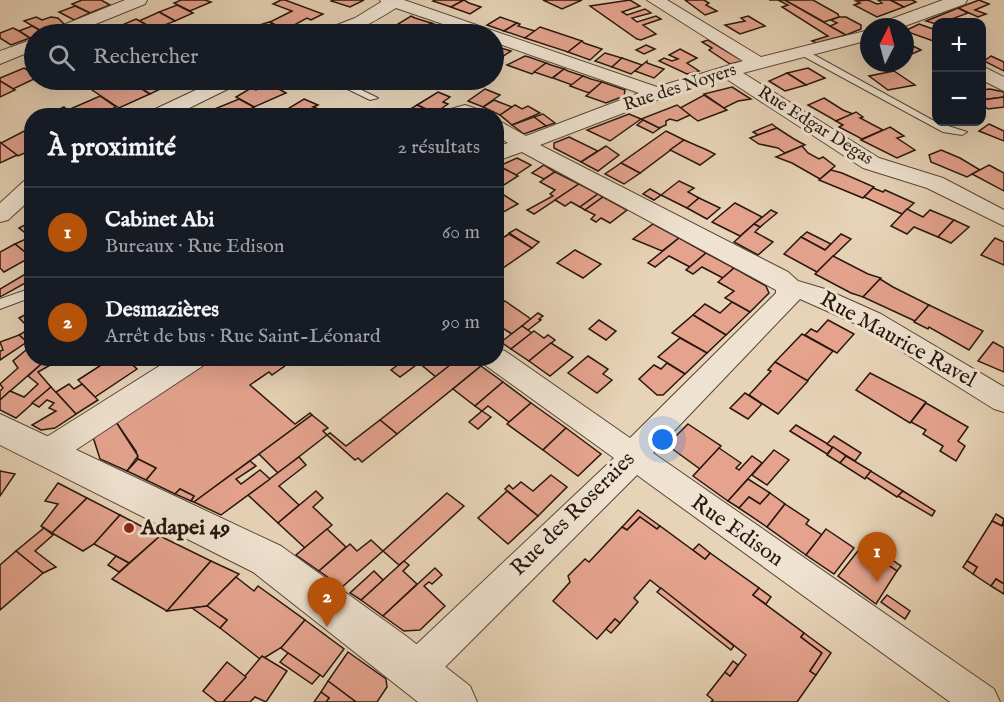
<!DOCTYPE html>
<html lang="fr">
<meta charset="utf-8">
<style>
body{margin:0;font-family:"IM FELL English",serif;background:#242831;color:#f1f3f6}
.controls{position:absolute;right:18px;top:18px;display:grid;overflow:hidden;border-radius:12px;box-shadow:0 6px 24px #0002}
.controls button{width:54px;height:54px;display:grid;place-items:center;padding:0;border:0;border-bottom:2px solid #363941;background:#171b24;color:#f1f3f6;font:30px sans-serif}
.compass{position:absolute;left:860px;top:18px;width:54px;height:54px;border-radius:50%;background:#171b24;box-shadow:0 6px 24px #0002;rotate:6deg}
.you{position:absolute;left:663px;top:440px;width:21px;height:21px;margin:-15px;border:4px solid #fff;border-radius:50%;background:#1a73e8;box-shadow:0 0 0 9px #1a73e833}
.badge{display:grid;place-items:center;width:39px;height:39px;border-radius:50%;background:#b45309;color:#fff;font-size:20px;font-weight:700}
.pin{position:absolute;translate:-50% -50px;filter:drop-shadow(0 2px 3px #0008)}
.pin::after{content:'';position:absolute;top:32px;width:21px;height:18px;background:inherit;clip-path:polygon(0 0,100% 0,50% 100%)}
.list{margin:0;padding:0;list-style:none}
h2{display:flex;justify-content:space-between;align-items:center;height:78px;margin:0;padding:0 24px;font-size:26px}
h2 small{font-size:20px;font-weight:400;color:#9ea1a6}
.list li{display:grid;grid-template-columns:39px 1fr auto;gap:18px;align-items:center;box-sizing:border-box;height:90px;padding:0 24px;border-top:2px solid #363941}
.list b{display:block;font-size:22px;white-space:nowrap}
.list p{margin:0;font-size:20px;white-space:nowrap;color:#9ea1a6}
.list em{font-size:20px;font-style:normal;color:#9ea1a6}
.icon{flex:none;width:33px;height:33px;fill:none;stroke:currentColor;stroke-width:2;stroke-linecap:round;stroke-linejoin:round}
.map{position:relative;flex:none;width:1004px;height:702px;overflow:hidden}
.search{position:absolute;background:#171b24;box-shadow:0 6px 24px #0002;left:24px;top:24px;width:480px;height:66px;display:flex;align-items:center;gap:15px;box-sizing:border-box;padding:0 21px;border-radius:33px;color:#9ea1a6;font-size:22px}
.panel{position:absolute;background:#171b24;box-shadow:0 6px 24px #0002;left:24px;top:108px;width:480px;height:258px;border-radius:24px}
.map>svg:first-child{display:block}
.building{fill:#e5a38e;stroke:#28170e;stroke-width:1.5}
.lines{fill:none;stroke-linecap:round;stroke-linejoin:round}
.service-casing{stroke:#584638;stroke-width:2}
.minor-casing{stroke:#584638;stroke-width:2}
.tertiary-casing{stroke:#584638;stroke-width:2}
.service{fill:#efe2d0;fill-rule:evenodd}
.minor{fill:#efe2d0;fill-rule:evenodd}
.tertiary{fill:#efe2d0;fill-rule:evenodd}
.poi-dot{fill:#8f2418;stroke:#efe2d0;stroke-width:2}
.labels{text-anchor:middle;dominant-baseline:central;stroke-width:6;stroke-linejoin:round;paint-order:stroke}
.far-street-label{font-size:18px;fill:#28170e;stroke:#efe2d0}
.street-label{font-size:22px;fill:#28170e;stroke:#efe2d0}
.poi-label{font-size:22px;font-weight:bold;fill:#28170e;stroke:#efe2d0;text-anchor:start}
</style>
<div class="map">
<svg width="1004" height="702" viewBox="0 0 1004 702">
<rect width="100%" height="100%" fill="#e7d3b7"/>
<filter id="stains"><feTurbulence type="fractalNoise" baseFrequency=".00333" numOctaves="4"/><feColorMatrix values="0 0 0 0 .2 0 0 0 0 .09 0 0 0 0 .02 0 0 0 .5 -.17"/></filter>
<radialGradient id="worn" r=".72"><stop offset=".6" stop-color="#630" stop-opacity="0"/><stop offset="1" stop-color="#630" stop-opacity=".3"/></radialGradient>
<g class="building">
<polygon points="82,0 101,0 110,5 90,13 72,4"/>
<polygon points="181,0 205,0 211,2 190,11 174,3"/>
<polygon points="281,0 285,0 323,14 311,20 307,18 285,30 270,22 292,11 273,4"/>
<polygon points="364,0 350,7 331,1 332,0"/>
<polygon points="435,0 464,0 451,7 433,1"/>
<polygon points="464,0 469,3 481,7 470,14 451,7"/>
<polygon points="543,0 582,0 562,9"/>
<polygon points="630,0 640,6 622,12 627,15 645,9 651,13 632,18 637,22 656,16 661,19 643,25 656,34 641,40 637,39 590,6"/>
<polygon points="685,0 704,0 709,3 706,5 717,11 705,15"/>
<polygon points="769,0 785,0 846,35 816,43 812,41 828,36 782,7 788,5 778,0"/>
<polygon points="785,0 813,0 838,14 839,17 824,22"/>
<polygon points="868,0 877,4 882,3 878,0 890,0 904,7 877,17 854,5 860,3 856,1"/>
<polygon points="891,0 912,0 916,2 904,7"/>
<polygon points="979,0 989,4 975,10 986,14 978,17 958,8"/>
<polygon points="177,5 193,13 175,21 159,12"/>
<polygon points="75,6 90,13 74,20 59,12"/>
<polygon points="958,8 968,13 949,20 953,22 936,24 926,21"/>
<polygon points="159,12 175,21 155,29 139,21"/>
<polygon points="411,16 415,18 431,23 419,31 398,24"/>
<polygon points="748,16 765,26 740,34 725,25 745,21 741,18"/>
<polygon points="36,17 42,20 51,17 58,18 64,24 43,32 24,21"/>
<polygon points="500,17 517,23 504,31 487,25"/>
<polygon points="839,17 846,17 861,25 861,29 846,35 830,26 837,23 831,20"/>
<polygon points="136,19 152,28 137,34 126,34 115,28"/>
<polygon points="269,22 285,30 277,34 246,34 241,31"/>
<polygon points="431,23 439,26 453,31 448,34 415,33"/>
<polygon points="517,23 520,24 518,26 535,31 525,38 504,31"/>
<polygon points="919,24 936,30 936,42 905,31"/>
<polygon points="32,26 43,32 30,38 19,31"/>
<polygon points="540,27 582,41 568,52 525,38"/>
<polygon points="13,28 19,31 30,38 11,45 0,38 0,33"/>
<polygon points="115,28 126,34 100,34"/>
<polygon points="234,28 246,34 220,34"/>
<polygon points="708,40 743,61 730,64 709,50 712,48 702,42"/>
<polygon points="582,41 584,43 602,49 590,60 568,52"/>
<polygon points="905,42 921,50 905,57"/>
<polygon points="494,45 498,47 511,51 502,57 494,54"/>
<polygon points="646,45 655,49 644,54 636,50"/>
<polygon points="680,49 697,58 687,63 699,71 687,74 659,61 664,58 672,61 678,59 669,55"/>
<polygon points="605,53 622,58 612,67 595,61"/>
<polygon points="525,56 529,57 546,63 532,74 507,65"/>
<polygon points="991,56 1004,62 1004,71 984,61"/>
<polygon points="622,58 642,65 631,74 612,67"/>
<polygon points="647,61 647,63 664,69 654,78 635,71"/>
<polygon points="546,63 551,65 564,69 552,78 534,72"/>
<polygon points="24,68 34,74 34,79 13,89 0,81 0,78"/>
<polygon points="808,68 825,78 806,85 787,73"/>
<polygon points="564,69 568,71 583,76 572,85 553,78"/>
<polygon points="894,71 915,85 888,90 869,76"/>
<polygon points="787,73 806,85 785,91 769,81"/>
<polygon points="583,76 591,79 602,82 589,93 570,86"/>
<polygon points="116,80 127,80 150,94 119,108 92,90"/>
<polygon points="142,80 179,80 150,94 133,83"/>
<polygon points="268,80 298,80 279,90 264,81"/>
<polygon points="449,80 472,80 458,88 445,82"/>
<polygon points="0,81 15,90 0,97"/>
<polygon points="602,82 625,90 624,96 606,103 586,96"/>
<polygon points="268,83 286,93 254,107 236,97 251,88 256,90"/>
<polygon points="732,87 751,99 738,101 724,108 704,94"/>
<polygon points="485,89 500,95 483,107 468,101"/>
<polygon points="990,89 1004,92 1004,97 982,100 982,90"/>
<polygon points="438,92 450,97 443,102 448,104 435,113 417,105"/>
<polygon points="704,95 727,110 698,121 680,108"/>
<polygon points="100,96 116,107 97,116 75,116 68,110"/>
<polygon points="1004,97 1004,107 988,109 982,104 982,100"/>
<polygon points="824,98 843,110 853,114 836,121 808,105"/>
<polygon points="239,99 254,107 238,116 214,116 207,112"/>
<polygon points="304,99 318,105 313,107 325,111 318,116 276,116"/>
<polygon points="494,100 499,102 512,107 500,115 483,107"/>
<polygon points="417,105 435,113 430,116 402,114"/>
<polygon points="515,105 522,109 528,106 540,113 512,125 500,115"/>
<polygon points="677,105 690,115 677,121 670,119 666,121 666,125 659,128 641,119"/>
<polygon points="64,107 75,116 45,116"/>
<polygon points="856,112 863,117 860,118 883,130 862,139 839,127 843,125 836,121"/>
<polygon points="543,114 555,123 546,126 534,117"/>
<polygon points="629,114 641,119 610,141 587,130"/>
<polygon points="534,117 546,126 524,134 512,125"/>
<polygon points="643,120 659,128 660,128 653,133 637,125"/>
<polygon points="772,124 777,128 758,135 753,132"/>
<polygon points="989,124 1004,131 1004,141 979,131"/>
<polygon points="32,127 32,150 18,156 1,143"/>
<polygon points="890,127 904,136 897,138 915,150 897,158 861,140"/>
<polygon points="777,128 794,139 805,145 785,153 778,148 759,144 750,138"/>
<polygon points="666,131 684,140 640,173 621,163"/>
<polygon points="569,137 598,151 581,162 554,148 554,143"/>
<polygon points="684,140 707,150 715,154 700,165 670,150"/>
<polygon points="0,142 1,143 17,155 0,163"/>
<polygon points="606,146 619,155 598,171 581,162"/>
<polygon points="802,146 808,153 819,159 823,157 835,166 820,179 792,163 776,157"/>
<polygon points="941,150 960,158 980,170 967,177 931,162 929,155"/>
<polygon points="517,158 531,165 516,175 499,166"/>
<polygon points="621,163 640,173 624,184 605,174"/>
<polygon points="544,165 555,172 544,179 532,173"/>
<polygon points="989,165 1004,173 1004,191 972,174"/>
<polygon points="499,166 518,176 496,190 496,167"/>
<polygon points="831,170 842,173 874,187 863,198 819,180"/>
<polygon points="555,172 579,184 534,214 527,210 553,196 550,194 555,190 540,182"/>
<polygon points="679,181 694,188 688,192 699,198 687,208 661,195"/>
<polygon points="579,184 598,194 580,207 571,202 565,206 555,200"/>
<polygon points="873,188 883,192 885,190 914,203 902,214 864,197"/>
<polygon points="650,189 661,195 654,200 643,194"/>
<polygon points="496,190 518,204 496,216"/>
<polygon points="598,194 603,197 585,210 580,207"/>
<polygon points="603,197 627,210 610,223 601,218 596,222 591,219 595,215 585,210"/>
<polygon points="699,198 720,208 707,219 687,208"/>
<polygon points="735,203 762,217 740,236 712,222"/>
<polygon points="907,209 923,217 930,210 954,220 938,237 914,227 907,234 891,226"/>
<polygon points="771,210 777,213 760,227 754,224"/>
<polygon points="954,220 969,227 951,243 938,237"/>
<polygon points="32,221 32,238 19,228"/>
<polygon points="653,224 679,238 662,251 633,239"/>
<polygon points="754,224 760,227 755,232 773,242 758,255 734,242"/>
<polygon points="516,229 535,240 539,242 532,248 509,233"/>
<polygon points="807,232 831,244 825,250 801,237"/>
<polygon points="509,234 532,248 503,268 496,264 496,242"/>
<polygon points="841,234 851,239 817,272 784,254 801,237 825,250"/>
<polygon points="30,237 32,238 31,257 15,244"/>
<polygon points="679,238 706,253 690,267 669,256 655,267 648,263"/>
<polygon points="995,238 1004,242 1004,265 981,255"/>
<polygon points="15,244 31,257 4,272 0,268 0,252"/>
<polygon points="575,250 601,264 583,278 557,263"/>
<polygon points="706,253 734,268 723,278 702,267 693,274 686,270"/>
<polygon points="833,256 868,274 881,278 863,297 851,293 815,274"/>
<polygon points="734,268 766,286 769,293 750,312 725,298 734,291 718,282"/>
<polygon points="32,270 32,282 27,282 0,297 0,289"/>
<polygon points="880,279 893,287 929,305 915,321 863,297"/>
<polygon points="505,301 531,319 512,334 496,324 496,308"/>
<polygon points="732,302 750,312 726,335 693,315 705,304 720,313"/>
<polygon points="929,305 983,331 969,350 929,327 928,329 914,322"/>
<polygon points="32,311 32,331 19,318"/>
<polygon points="538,313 543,316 539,319 541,320 528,330 522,326"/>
<polygon points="693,315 726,335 707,353 672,333"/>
<polygon points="599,320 616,331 606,340 589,329"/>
<polygon points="828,320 854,334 837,353 805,335 811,329 817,332"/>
<polygon points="522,326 532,333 511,349 501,342"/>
<polygon points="29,329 32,339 27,342 19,335"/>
<polygon points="534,331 544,338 548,335 555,340 529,361 511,349"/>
<polygon points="802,334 833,351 807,381 775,362"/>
<polygon points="19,335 27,342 0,360 0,351 3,350 0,342"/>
<polygon points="680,338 707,353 685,374 658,357"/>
<polygon points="993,342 1004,348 1004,372 978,361"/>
<polygon points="551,343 573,357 550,376 529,361"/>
<polygon points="32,345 32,358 48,358 0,400 0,391 3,388 0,384 18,368 13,361"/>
<polygon points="588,356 608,369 603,374 612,380 597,393 568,373"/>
<polygon points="48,358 59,360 38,372 51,387 16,418 0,410 0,400 10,391 24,397 38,384 28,376"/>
<polygon points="112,358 125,358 137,369 95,397 78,380"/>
<polygon points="214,358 296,358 272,375 269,372 250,385 295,424 310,413 312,415 194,502 191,501 194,496 180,489 175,494 146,480 156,468 138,459 136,451 116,422"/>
<polygon points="459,358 436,377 419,363 400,377 391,370 407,358"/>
<polygon points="459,358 470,358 481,366 397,434 380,420"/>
<polygon points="775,362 808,381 778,414 749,395 771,371 768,370"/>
<polygon points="667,363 685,374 663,395 657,395 639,379 654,365 661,369"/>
<polygon points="481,366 503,382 475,406 453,389"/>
<polygon points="870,373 926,402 910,423 856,390"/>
<polygon points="503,382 531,403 509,422 488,406 482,411 475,406"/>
<polygon points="69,384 74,389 82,384 98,400 76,414 56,392"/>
<polygon points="51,387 76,414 55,428 41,430 32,425 56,411 49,408 54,403 47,400 39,407 32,403"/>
<polygon points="745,393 762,404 748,419 730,408"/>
<polygon points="531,403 566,428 543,450 507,424"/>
<polygon points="926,403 968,427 958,441 965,446 956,461 940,451 943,446 923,434 926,430 911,422"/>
<polygon points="482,411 491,417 478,429 469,422"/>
<polygon points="312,415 328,428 323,431 327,435 278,473 259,454"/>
<polygon points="380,420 397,434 362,462 358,458 355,460 327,435 330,433 346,446"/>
<polygon points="116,422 138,456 127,471 100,459 93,437"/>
<polygon points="688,424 721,446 700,469 667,445"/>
<polygon points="796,425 816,437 833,447 827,454 790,431"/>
<polygon points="566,428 601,454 578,476 543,450"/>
<polygon points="834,436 861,453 855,461 827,444"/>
<polygon points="833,447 846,456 840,463 827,455"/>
<polygon points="719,448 741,463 736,468 739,470 752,456 762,463 728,501 693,476"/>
<polygon points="774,450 789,460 767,485 752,475"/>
<polygon points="846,456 871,471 865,479 840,463"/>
<polygon points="299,457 306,465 279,486 299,505 278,523 248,495"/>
<polygon points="138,459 156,468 146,480 127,471"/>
<polygon points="250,461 256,466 236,479 241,484 260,470 270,479 221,515 194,502"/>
<polygon points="0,471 15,474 0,496"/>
<polygon points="871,471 872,472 903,491 897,497 866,477"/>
<polygon points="551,475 567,487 538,516 505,489 509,485 513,489 521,482 533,491"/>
<polygon points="748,479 770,493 760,504 749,497 739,508 728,501"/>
<polygon points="58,483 87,498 52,533 41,526 58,504 45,501"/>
<polygon points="180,489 194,496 191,501 175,494"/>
<polygon points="316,491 323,498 313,507 332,525 305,548 278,523"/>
<polygon points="507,491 538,516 508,544 478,518"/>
<polygon points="903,491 935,511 932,516 898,496"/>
<polygon points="447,493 464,506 404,561 399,565 383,551"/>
<polygon points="770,493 785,504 767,527 739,508 749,497 760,504"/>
<polygon points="87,498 120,515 94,544 83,551 52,533"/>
<polygon points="785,504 809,520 806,524 822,535 806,555 767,527"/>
<polygon points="638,510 660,526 657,529 640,517 627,530 622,527"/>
<polygon points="996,514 1004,519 1002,526 992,521"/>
<polygon points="120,515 160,536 129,563 94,544"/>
<polygon points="640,517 657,529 660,526 705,559 710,553 759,588 753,595 804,633 801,637 822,653 810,671 816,675 797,702 711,702 713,700 707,695 725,672 730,676 746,655 650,580 634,598 638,602 620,623 615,619 597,639 553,601 570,582 568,576 585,559 589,562 622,527 627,530"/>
<polygon points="992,521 1002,526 1004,523 1004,584 996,579 991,586 973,574 977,567 967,561"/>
<polygon points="44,528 53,535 35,551 56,567 43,573 16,551"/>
<polygon points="327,529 346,547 319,571 296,555"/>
<polygon points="826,529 854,548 834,574 806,555"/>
<polygon points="160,536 211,561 167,611 112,579"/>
<polygon points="371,540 383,551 342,587 319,571 350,544 357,551"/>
<polygon points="864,541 901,566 897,571 861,547"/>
<polygon points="699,544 710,553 705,559 693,550"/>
<polygon points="861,547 897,571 876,604 838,576"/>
<polygon points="16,551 43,573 0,610 0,565"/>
<polygon points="116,556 129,563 119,572 108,565"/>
<polygon points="211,561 239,574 207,606 167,611"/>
<polygon points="404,561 409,565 403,571 417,584 383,616 361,600"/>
<polygon points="967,561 977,567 973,574 963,567"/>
<polygon points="435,568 442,575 432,584 429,582 424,586 445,606 420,630 404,631 383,616"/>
<polygon points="374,571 383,580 361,600 350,593"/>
<polygon points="236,577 254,591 258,586 305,620 282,647 264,658 260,659 220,628 227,620 207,606"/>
<polygon points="996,579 1004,584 1004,594 991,586"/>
<polygon points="661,588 734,646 731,650 657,592"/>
<polygon points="759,588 771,597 766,604 753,595"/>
<polygon points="887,595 910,611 905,619 881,602"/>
<polygon points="207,606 227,620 220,628 192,608"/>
<polygon points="615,619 620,623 611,633 606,629"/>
<polygon points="305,620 344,649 323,677 281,648"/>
<polygon points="804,633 831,653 816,675 810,671 822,653 801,637"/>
<polygon points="348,652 386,679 387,687 377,702 356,702 328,681"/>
<polygon points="288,653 320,675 312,684 280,662"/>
<polygon points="262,656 287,671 266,702 255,697 250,702 223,702"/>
<polygon points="733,661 738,665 730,676 725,672"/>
<polygon points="227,662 246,677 223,702 217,702 203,691"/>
<polygon points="328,681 356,702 326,702 329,698 321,692"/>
<polygon points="321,692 329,698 326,702 314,702"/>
</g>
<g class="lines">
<defs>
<g id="service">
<polygon points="801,51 807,51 936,122 967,132 962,135 943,132 801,55"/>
<polygon points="329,80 341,80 378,98 370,100"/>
<polygon points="32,288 32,297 0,309 0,299"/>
</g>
<g id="minor">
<polygon points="125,0 147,0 145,4 71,34 48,34 51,30"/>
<path d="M380 0H404L657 87 743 61 647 0H667L761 57 869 30V40L743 73 879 158 943 178 1004 210V226L927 188 863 168 725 78 678 92 540 145 788 272 798 281 825 289 881 314 1004 387V412L994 409 863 327 800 299 653 453 994 689 1000 702H950L637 475 428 684 415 689 402 684 397 671 402 658 614 458 485 365 482 358H496V348L505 351 630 438 776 293V290L522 152 496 161V147L508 143 496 135V119L526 136 639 93 494 42V34H472L396 8C372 23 350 37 321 34L324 30 355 18 381 2Z"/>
<polygon points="943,0 967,0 965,4 902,27 877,27 880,23"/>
<polygon points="34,39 34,50 0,64 0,51"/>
<polygon points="982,66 1004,77 1004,91 982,80"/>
<polygon points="217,80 241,80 238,84 173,116 146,116 149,112"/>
<polygon points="465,105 486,112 489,116 437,116 440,112"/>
<polygon points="32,179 32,198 8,220 0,222 0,203 24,181"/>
<polygon points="172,358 207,358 204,365 59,461 48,464 37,461 33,452 37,443"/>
</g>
<polygon id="tertiary" points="0,414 281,546 406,636 470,686 477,702 418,702 253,572 0,445"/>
</defs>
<use href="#service" class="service-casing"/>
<use href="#minor" class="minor-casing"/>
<use href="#tertiary" class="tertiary-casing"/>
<use href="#service" class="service"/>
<use href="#minor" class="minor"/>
<use href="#tertiary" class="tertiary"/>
</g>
<circle class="poi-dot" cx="129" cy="528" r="6"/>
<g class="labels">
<g class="far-street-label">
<text transform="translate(680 88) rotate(-18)">Rue des Noyers</text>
<text transform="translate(815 126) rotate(32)">Rue Edgar Degas</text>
</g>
<g class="street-label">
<text transform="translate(898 340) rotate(29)">Rue Maurice Ravel</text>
<text transform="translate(573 514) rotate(-45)">Rue des Roseraies</text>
<text transform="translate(737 531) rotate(35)">Rue Edison</text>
</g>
<g class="poi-label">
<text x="141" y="528">Adapei 49</text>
</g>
</g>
<rect width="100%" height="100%" filter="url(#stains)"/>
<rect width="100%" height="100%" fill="url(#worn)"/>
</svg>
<div class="controls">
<button>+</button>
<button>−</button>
</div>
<svg class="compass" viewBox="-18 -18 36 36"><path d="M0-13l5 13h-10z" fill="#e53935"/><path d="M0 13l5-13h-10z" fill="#9ea1a6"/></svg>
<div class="you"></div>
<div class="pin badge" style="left:877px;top:582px">1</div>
<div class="pin badge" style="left:327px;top:627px">2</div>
<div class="search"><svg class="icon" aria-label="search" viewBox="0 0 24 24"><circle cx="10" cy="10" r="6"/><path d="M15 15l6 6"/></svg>Rechercher</div>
<section class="panel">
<h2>À proximité<small>2 résultats</small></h2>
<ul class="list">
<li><span class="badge">1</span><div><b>Cabinet Abi</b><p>Bureaux · Rue Edison</p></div><em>60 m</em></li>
<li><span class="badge">2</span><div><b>Desmazières</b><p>Arrêt de bus · Rue Saint-Léonard</p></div><em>90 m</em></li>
</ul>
</section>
</div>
